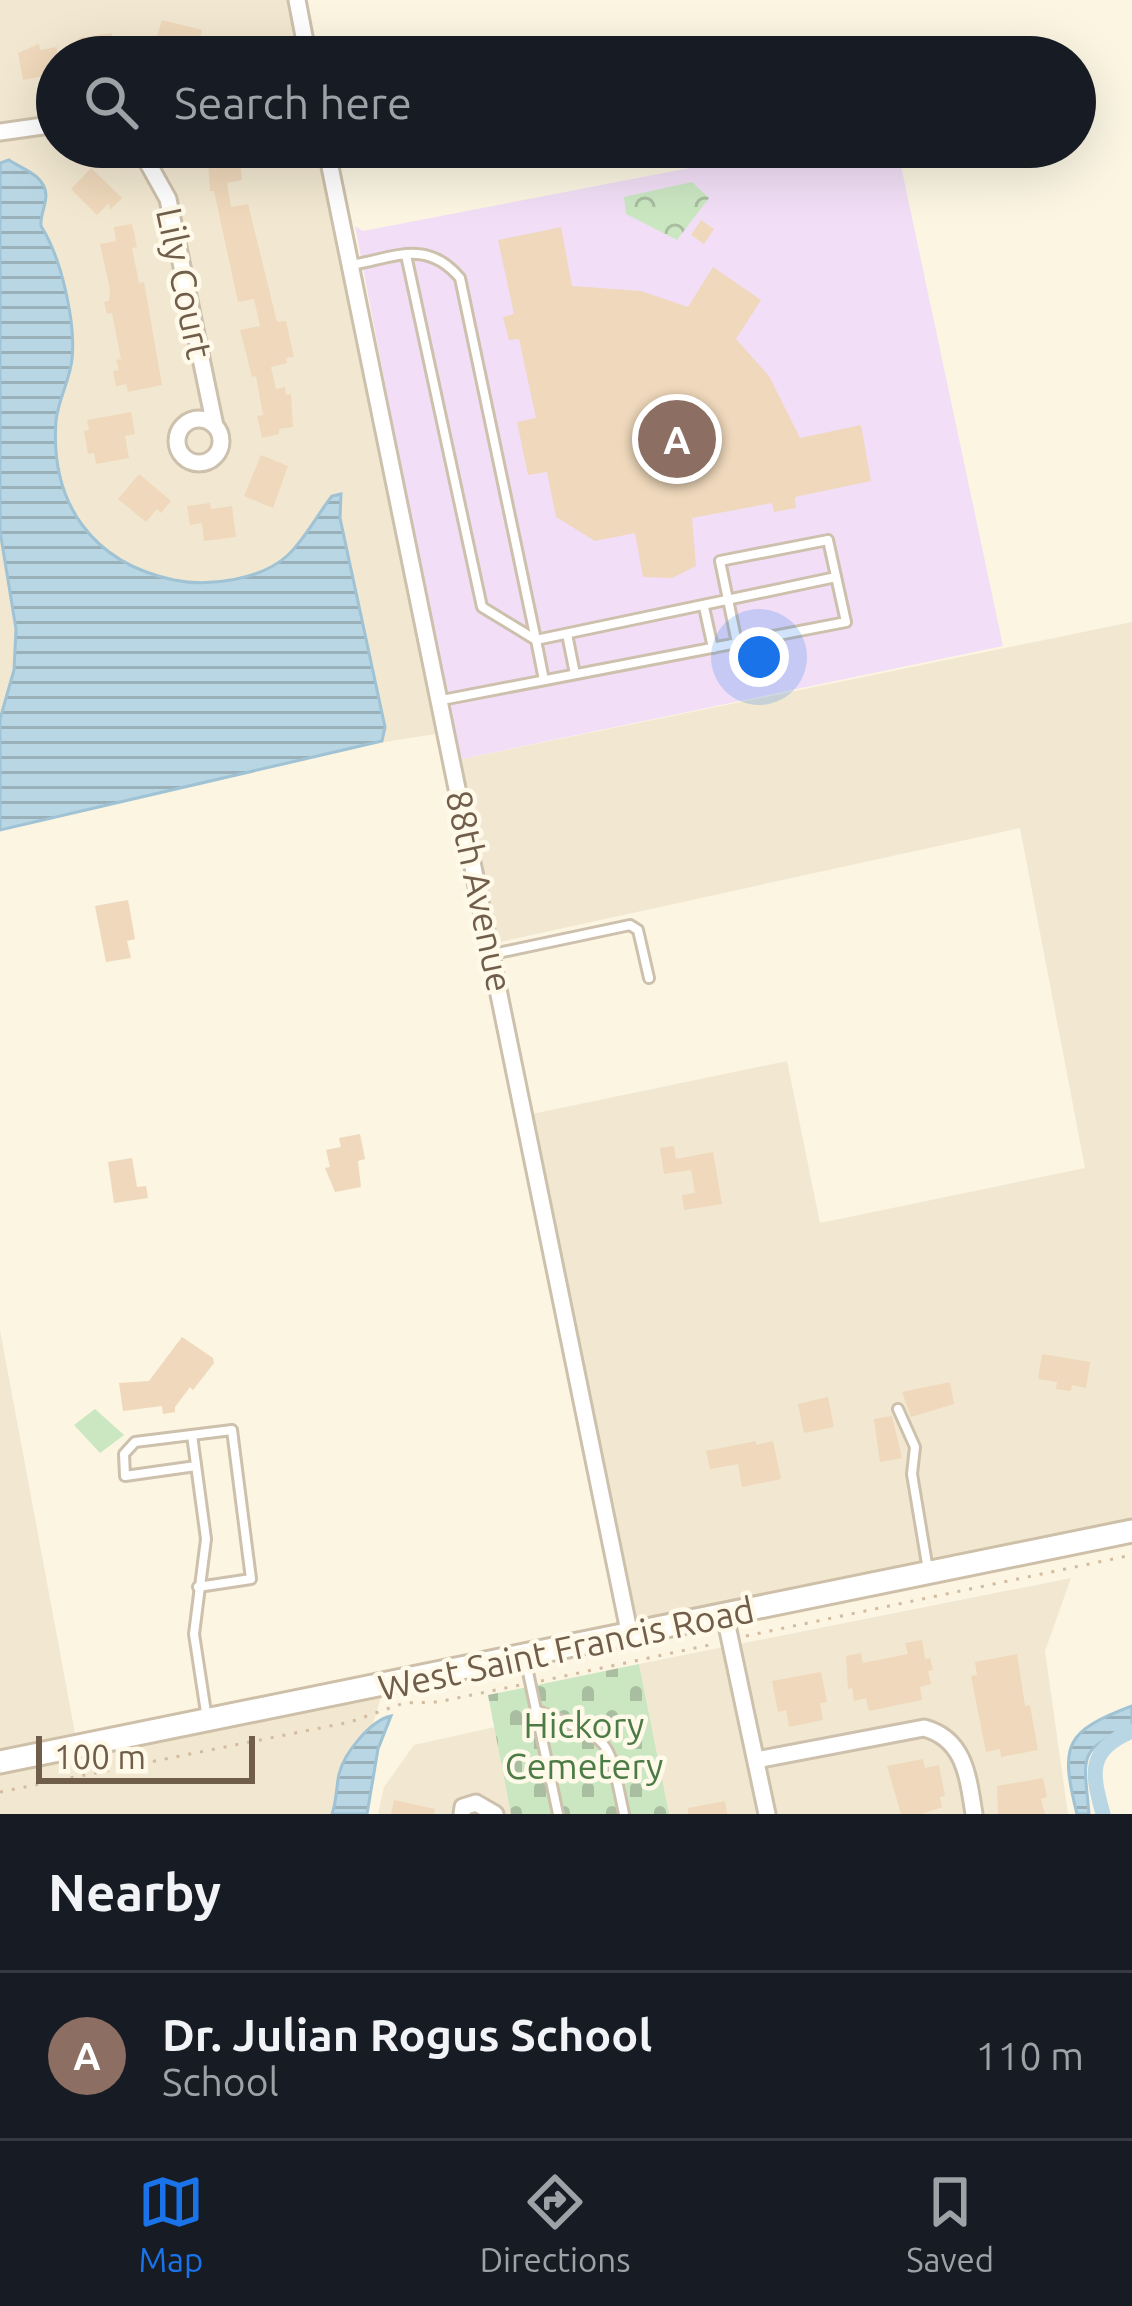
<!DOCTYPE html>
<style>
body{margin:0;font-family:Ubuntu,sans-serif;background:#20242c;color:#f1f3f6}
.scale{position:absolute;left:36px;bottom:30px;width:219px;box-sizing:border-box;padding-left:12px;border:6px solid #715e4a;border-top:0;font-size:33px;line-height:42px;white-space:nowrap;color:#715e4a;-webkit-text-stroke:9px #fef9e8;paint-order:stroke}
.you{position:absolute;left:759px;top:657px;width:42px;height:42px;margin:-30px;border:9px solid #fff;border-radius:50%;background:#1a73e8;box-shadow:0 0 0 18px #1a73e833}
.badge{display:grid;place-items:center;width:78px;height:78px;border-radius:50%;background:#1a73e8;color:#fff;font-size:39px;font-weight:700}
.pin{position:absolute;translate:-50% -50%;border:6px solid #fff;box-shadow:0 3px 12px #0006}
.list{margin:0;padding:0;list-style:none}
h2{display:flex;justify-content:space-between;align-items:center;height:156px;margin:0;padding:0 48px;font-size:51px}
h2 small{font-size:39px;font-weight:400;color:#9ea1a6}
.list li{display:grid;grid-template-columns:78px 1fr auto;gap:36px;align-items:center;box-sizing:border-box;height:168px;padding:0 48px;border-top:3px solid #363941}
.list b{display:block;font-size:45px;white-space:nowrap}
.list p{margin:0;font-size:39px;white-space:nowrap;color:#9ea1a6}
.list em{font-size:39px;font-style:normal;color:#9ea1a6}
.icon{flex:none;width:66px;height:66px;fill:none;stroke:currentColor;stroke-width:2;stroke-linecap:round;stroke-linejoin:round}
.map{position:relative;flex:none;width:1132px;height:1814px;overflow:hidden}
.search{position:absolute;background:#171b24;box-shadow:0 12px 48px #0002;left:36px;right:36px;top:36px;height:132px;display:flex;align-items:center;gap:30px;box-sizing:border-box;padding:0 42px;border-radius:66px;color:#9ea1a6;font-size:45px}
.sheet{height:324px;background:#171b24}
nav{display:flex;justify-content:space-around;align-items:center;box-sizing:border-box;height:168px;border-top:3px solid #363941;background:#171b24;font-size:33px;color:#9ea1a6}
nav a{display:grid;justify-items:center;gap:6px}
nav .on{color:#1a73e8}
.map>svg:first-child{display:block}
.residential{fill:#f2e8d1}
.education{fill:#f2dff7}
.cemetery{fill:url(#cemetery-stones)}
.park{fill:url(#park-crowns)}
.pitch{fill:#cbe7c2}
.water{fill:url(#water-rules);stroke:#9fc3d4;stroke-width:3}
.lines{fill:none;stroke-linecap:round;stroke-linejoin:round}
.canal{stroke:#b8d6e3;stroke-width:15}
.building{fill:#efd8bb}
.lane-casing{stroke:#cdc0ac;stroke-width:14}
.street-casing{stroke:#cdc0ac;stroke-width:21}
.secondary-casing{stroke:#cebfa8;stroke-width:27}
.path{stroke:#d3bb9f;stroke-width:3;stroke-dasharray:3 9;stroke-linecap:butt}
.lane{stroke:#fff;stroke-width:8}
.street{stroke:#fff;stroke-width:15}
.secondary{stroke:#fff;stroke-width:21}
.labels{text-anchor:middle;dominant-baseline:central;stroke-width:9;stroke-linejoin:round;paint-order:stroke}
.street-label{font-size:36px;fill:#715e4a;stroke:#fef9e8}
.park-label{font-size:36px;fill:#4d7b45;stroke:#fef9e8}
</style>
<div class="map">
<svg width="1132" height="1814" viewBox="0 0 1132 1814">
<defs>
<pattern id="cemetery-stones" width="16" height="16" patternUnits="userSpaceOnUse" patternTransform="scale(3)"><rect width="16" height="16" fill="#cbe7c2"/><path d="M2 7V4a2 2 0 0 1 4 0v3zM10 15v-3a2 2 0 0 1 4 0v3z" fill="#a9bea0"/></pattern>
<pattern id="park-crowns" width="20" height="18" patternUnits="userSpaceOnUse" patternTransform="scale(3)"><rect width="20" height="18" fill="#cbe7c2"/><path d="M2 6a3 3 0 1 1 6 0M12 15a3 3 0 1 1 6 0" fill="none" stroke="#a9bea0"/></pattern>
<pattern id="water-rules" width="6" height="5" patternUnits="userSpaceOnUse" patternTransform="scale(3)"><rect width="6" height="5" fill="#b8d6e3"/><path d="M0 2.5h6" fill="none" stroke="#9ab1ba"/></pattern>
</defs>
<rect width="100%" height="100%" fill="#fbf5e2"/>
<g class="residential">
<polygon points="0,0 291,0 303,57 57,57 57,147 321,147 442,733 0,802"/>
<polygon points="1132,622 1132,1525 634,1630 532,1114 787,1061 820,1223 1085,1168 1020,828 496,943 457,760"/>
<polygon points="0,1330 75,1733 0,1749"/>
<polygon points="1071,1578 1045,1651 1068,1814 668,1814 639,1664"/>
<polygon points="383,1691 345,1814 0,1814 0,1770"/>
<polygon points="495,1727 513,1814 378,1814 384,1787 414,1745"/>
</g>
<polygon class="education" points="799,147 897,147 1003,646 457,760 355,226 363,231"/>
<polygon class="cemetery" points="639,1664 669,1814 511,1814 488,1695"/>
<polygon class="park" points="692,182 709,198 677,240 626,214 624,197"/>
<polygon class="pitch" points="95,1409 124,1435 100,1453 74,1425"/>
<g class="water">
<path d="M9 160C22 169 45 175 46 195 46 206 40 215 41 226 61 257 76 322 72 359 70 380 58 400 56 421 50 504 93 563 174 580 209 587 261 580 288 555 305 539 317 515 332 496L341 494 340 518 385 727 382 741 0 830V719L14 670 16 629 0 531V163Z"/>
<path d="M1132 1706V1728C1074 1748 1085 1761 1089 1814H1077C1059 1743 1066 1731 1132 1706Z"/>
<path d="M391 1716 378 1749 367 1814H332C337 1800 336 1787 339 1774 344 1753 371 1720 391 1716Z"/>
</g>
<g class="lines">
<path class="canal" d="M1103 1814C1092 1774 1086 1750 1132 1731"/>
</g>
<g class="building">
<polygon points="162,20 202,30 195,57 159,57 164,38 157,36"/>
<polygon points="112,33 117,57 81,57 78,38"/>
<polygon points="39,44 40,50 57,47 57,78 45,80 44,76 23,80 18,53"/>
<polygon points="207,147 239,148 242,180 227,183 231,207 248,204 277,322 286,321 294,357 286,358 287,363 271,367 276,389 285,387 286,395 291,394 293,427 279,429 279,434 262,438 257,416 263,415 256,376 252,377 240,330 260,326 254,299 238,302 214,191 210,191"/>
<polygon points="91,168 122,198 110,210 109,203 97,215 71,189"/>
<polygon points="701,220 714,229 704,244 691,235"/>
<polygon points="132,224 137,247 132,248 139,283 144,282 162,385 128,392 126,384 116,386 113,371 119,370 116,360 121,359 112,313 107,314 104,302 109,301 110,289 100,244 116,241 114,227"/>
<polygon points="561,227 572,286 641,291 688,307 713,267 761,300 736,339 769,376 800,438 861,425 871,481 795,497 796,508 774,512 772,503 692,518 696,566 672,578 643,577 635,533 595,541 556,517 547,472 528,475 517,422 536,418 519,339 509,340 503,317 514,314 498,240"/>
<polygon points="131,412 135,434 125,436 129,458 96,464 94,453 88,454 84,431 89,430 87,420"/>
<polygon points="261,455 288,466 273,508 244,496"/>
<polygon points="139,474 171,501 161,513 157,509 146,522 118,499"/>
<polygon points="210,503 211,509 232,506 236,537 204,541 202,523 190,525 187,506"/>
<polygon points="128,900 135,939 127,941 131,958 106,962 95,906"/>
<polygon points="360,1134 365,1159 358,1161 361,1187 335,1192 325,1168 330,1167 326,1150 341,1147 339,1138"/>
<polygon points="674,1146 676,1159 713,1152 722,1204 684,1210 682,1195 695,1193 691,1170 664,1174 660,1148"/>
<polygon points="132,1158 137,1187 146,1186 148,1198 114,1203 108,1162"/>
<polygon points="182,1337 213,1358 214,1363 193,1390 190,1387 175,1407 175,1412 163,1414 162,1406 123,1411 119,1383 149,1381"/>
<polygon points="1042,1354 1090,1362 1086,1388 1072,1385 1071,1391 1056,1389 1057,1382 1038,1379"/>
<polygon points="950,1382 954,1404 911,1417 902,1392"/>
<polygon points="828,1397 834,1427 804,1433 798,1404"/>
<polygon points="892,1416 902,1458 880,1462 874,1419"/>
<polygon points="756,1441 756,1445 773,1441 781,1479 742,1487 738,1464 710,1469 706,1451"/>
<polygon points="922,1640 925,1659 930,1658 933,1670 928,1671 931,1684 920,1687 922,1700 869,1711 866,1698 854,1701 852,1688 848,1689 846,1656 861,1653 863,1663 908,1654 905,1643"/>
<polygon points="1017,1654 1025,1706 1030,1705 1038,1750 1001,1757 1000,1749 986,1752 971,1676 977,1675 975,1662"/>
<polygon points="821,1672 827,1702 820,1703 823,1720 789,1727 786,1710 778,1712 772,1681"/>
<polygon points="923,1759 925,1768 939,1765 945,1796 940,1797 942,1807 922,1814 901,1814 887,1766"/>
<polygon points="1043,1778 1047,1797 1041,1799 1045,1814 998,1814 997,1786"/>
<polygon points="394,1800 435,1809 434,1814 391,1814"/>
<polygon points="725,1801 727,1814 688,1814 688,1808"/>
</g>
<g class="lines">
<defs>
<g id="lane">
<polyline points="406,255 482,607 536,640 544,680"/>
<path d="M352 265C396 257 427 239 460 278L536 640 836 577"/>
<polyline points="704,607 713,648"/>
<polyline points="567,634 575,674"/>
<polyline points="442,700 846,622 828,540 720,561 737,643"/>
<polyline points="493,954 630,925 638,930 649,978"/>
<polyline points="898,1409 915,1447 912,1474 928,1570"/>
<polyline points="192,1435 206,1539 194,1634 207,1719"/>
<polyline points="196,1466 125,1476 124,1454 135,1442 232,1430 251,1579 198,1587"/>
<polyline points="525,1658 558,1814"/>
<path d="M538 1711C614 1742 607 1734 624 1814"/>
</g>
<g id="street">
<polyline points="297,0 308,57"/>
<polyline points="0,132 57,124"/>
<polyline points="139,147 168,199 215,426"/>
<polyline points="326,147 630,1636"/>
<circle cx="199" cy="441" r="22"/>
<polyline points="725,1616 767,1814"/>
<path d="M756 1760 924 1728C965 1739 968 1777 974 1814"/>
<polyline points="462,1814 463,1807 476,1803 495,1814"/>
</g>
<polyline id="secondary" points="0,1762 1132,1531"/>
</defs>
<use href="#lane" class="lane-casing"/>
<use href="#street" class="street-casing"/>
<use href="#secondary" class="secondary-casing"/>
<g class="path">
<polyline points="746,1636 1132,1555"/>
<polyline points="541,1681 714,1644"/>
<polyline points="0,1792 350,1722 404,1703 438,1702 520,1685"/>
</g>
<use href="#lane" class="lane"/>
<use href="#street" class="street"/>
<use href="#secondary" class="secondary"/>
</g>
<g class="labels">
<g class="street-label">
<text transform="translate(185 283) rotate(78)">Lily Court</text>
<text transform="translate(480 891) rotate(78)">88th Avenue</text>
<text transform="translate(566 1648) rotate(-12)">West Saint Francis Road</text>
</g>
<g class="park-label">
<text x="584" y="1724">Hickory<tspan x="584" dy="41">Cemetery</tspan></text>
</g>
</g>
</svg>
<div class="scale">100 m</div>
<div class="you"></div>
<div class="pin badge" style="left:677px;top:439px;background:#8d6e63">A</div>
<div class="search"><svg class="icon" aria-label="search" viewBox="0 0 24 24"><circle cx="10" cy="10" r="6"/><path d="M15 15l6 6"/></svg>Search here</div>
</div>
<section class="sheet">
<h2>Nearby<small></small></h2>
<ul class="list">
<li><span class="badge" style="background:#8d6e63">A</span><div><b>Dr. Julian Rogus School</b><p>School</p></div><em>110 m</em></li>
</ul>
</section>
<nav>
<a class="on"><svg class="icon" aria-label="map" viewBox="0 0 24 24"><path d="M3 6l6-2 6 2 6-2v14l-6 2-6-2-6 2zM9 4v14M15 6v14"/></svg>Map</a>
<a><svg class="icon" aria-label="directions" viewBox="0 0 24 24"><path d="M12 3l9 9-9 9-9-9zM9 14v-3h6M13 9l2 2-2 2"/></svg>Directions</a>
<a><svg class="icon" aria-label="saved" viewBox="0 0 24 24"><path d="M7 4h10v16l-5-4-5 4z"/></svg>Saved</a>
</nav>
